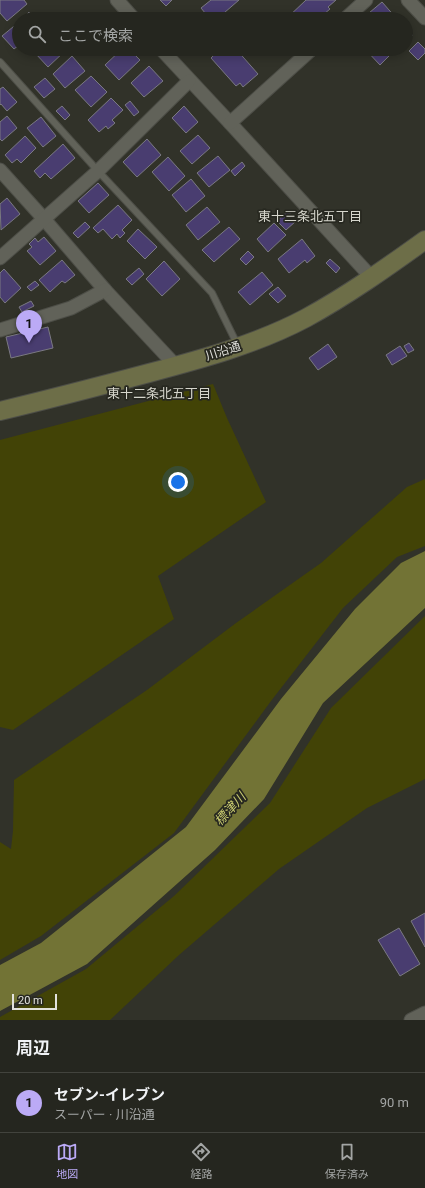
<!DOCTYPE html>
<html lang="ja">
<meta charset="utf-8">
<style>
body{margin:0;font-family:Roboto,"Noto Sans JP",sans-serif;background:#2d2e28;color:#f1f3f6}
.scale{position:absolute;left:12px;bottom:10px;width:45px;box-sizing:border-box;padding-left:4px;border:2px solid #e2e2dd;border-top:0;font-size:11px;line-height:14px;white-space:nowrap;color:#e2e2dd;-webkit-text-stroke:3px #272820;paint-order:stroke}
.you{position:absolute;left:178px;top:482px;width:14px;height:14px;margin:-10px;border:3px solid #fff;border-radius:50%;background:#1a73e8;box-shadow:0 0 0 6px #1a73e833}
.badge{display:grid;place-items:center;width:26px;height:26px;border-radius:50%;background:#bbaaf6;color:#111;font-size:13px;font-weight:700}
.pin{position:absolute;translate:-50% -33px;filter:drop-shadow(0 1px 2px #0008)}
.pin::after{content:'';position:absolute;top:21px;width:14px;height:12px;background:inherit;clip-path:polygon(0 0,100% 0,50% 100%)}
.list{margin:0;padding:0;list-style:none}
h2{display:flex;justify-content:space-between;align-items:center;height:52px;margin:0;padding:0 16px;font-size:17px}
h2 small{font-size:13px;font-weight:400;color:#a3a5a4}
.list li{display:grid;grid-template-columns:26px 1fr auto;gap:12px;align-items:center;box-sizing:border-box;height:60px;padding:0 16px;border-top:1px solid #42433d}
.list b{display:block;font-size:15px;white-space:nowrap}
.list p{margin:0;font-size:13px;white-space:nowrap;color:#a3a5a4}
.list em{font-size:13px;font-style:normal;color:#a3a5a4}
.icon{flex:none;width:22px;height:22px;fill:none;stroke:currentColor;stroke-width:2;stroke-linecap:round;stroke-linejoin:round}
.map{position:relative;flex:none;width:425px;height:1020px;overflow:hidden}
.search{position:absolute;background:#25261f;box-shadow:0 2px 10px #0003;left:12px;right:12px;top:12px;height:44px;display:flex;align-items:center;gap:10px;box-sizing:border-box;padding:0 14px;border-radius:22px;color:#a3a5a4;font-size:15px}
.sheet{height:112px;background:#25261f}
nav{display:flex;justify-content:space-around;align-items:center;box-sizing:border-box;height:56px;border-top:1px solid #42433d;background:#25261f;font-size:11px;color:#a3a5a4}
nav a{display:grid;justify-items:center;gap:2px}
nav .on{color:#bbaaf6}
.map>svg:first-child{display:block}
.green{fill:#424306}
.water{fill:#727335}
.building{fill:#493d70;stroke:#7a7982}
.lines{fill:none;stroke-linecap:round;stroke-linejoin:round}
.lane-casing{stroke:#4d4e47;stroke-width:8}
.street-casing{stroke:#4d4e47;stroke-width:15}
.secondary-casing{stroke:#4d4e47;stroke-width:20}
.lane{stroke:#616259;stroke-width:6}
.street{stroke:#616259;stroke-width:13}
.secondary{stroke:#6d6e48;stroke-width:18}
.labels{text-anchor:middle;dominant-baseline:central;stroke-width:3.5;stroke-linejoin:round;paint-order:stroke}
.street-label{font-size:12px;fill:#e2e2dd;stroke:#272820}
.neighbourhood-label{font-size:13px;fill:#d6d6cc;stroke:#272820}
.water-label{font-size:13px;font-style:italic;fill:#c9cb70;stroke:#272820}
</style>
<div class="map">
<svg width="425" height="1020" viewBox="0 0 425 1020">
<rect width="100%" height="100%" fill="#313229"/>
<g class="green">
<polygon points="213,384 227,418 266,502 158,576 174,619 13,730 0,727 0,440"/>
<polygon points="425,479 425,546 397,557 343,608 271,701 174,833 41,936 0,960 0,842 11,849 13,831 14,780 147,690 236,623 321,563 407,487"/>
<polygon points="425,616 425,779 367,808 279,869 179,955 110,1020 0,1020 0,1017 86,969 174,896 270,803 331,708"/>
</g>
<polygon class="water" points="425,551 425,608 323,703 264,799 215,850 87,964 0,1011 0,965 41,943 186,827 281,699 355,609 401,563"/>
<g class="building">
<polygon points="0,0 24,0 27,4 7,21 0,13"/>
<polygon points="160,0 172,0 166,6"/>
<polygon points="211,0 239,0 217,19 210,19 201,8"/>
<polygon points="306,0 336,0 328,7 330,9 318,19 286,19"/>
<polygon points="382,2 397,19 374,19 369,13"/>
<polygon points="29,12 35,19 22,19"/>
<polygon points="19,22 19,45 14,49 2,36"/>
<polygon points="406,28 413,35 406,42"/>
<polygon points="418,42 425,49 425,53 418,60 409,51"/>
<polygon points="39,49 64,49 65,51 48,67 35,53"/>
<polygon points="122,49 129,49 140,60 119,80 105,65"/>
<polygon points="211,49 236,49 258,74 243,87 240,83 236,86 211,58 215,54"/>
<polygon points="365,49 383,49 389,56 380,65"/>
<polygon points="72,56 85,71 65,88 53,74"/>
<polygon points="149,66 163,81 144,97 131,83"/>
<polygon points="91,76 107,92 91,107 75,90"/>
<polygon points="45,78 55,89 44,98 34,87"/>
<polygon points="3,87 17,102 7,111 1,104 0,105 0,89"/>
<polygon points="111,98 123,110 112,120 115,123 108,129 106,126 99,132 88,120"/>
<polygon points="130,101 139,112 134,116 125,105"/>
<polygon points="62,106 70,115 65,120 56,111"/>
<polygon points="184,106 198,122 186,133 172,118"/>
<polygon points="7,116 17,128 2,141 0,139 0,122"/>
<polygon points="41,117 56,136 43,147 27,128"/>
<polygon points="198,135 210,148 192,164 180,151"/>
<polygon points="25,136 36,148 21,163 17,159 12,163 5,155"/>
<polygon points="147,139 161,155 137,177 123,162"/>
<polygon points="63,144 75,158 51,179 45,173 40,178 34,171"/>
<polygon points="218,156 230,170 209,187 197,173"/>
<polygon points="168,157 185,176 169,191 152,172"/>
<polygon points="242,162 245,166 235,176 231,171"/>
<polygon points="191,179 205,196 186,212 172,195"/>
<polygon points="98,183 109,195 89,213 78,201"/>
<polygon points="7,198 20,214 1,230 0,204"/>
<polygon points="118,205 132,220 122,230 125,233 120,238 117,234 112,239 103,229 98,233 93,228"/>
<polygon points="207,207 220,222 198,240 186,225"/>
<polygon points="288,211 296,221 286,230 277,221"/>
<polygon points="85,222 90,227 78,238 73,233"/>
<polygon points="274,223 286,235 268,252 257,239"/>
<polygon points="229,227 240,239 214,262 202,250"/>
<polygon points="138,229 157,247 145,259 127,241"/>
<polygon points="44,237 56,251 40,265 27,251 32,247 29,244 35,238 38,242"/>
<polygon points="302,239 315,256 307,263 305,260 289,273 278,259"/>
<polygon points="248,251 254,257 246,265 240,259"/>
<polygon points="330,259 340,268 336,273 326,263"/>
<polygon points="62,260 75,275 65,283 62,281 50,292 39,280"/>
<polygon points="164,261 180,279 162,296 146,279"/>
<polygon points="139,268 144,274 132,285 126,279"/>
<polygon points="4,269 21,288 5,303 0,297 0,273"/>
<polygon points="262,272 273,285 250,305 238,292"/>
<polygon points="35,281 39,285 31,291 27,287"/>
<polygon points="278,287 286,296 278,303 269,294"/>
<polygon points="31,301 34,306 22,312 19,307"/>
<polygon points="48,327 53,348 11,358 6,337"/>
<polygon points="409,343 414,350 408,353 404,346"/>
<polygon points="328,344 337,357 318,370 309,358"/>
<polygon points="400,346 407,356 392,365 386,355"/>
<polygon points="425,913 425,947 411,921"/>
<polygon points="399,928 420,964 400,976 378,940"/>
</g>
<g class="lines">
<defs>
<polyline id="lane" points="0,62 98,171 212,293 238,346"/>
<g id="street">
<polyline points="117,0 134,19"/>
<polyline points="408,0 425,18"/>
<polyline points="345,19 366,0"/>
<polyline points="161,49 230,123 372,278"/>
<polyline points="230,123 312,49"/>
<polyline points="0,170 44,219 105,290 176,366"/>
<polyline points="0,258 98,171 189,81"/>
<polyline points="0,330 71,308 105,290"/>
<polyline points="411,1020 425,1013"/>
</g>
<path id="secondary" d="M0 411C50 399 100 386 149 373 202 359 257 344 306 318 348 295 386 268 425 240"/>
</defs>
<use href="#lane" class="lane-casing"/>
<use href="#street" class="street-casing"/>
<use href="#secondary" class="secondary-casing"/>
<use href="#lane" class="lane"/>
<use href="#street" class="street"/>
<use href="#secondary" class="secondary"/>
</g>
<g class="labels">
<g class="street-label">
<text transform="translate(223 351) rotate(-18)">川沿通</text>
</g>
<g class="neighbourhood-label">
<text x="310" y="216">東十三条北五丁目</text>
<text x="159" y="393">東十二条北五丁目</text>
</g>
<g class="water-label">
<text transform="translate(230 809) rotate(-48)">標津川</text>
</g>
</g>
</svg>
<div class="scale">20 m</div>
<div class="you"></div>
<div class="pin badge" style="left:29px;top:343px">1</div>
<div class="search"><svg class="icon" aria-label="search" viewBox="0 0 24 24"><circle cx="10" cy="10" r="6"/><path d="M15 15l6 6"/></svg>ここで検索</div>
</div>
<section class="sheet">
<h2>周辺<small></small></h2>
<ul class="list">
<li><span class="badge">1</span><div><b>セブン-イレブン</b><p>スーパー · 川沿通</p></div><em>90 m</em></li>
</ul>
</section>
<nav>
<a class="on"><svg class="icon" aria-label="map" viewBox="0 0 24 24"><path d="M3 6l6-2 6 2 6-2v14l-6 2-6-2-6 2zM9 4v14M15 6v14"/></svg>地図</a>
<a><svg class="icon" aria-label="directions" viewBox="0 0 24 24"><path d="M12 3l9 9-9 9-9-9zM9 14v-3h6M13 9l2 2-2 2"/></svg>経路</a>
<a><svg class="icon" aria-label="saved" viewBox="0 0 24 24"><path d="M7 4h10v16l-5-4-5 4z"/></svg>保存済み</a>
</nav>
